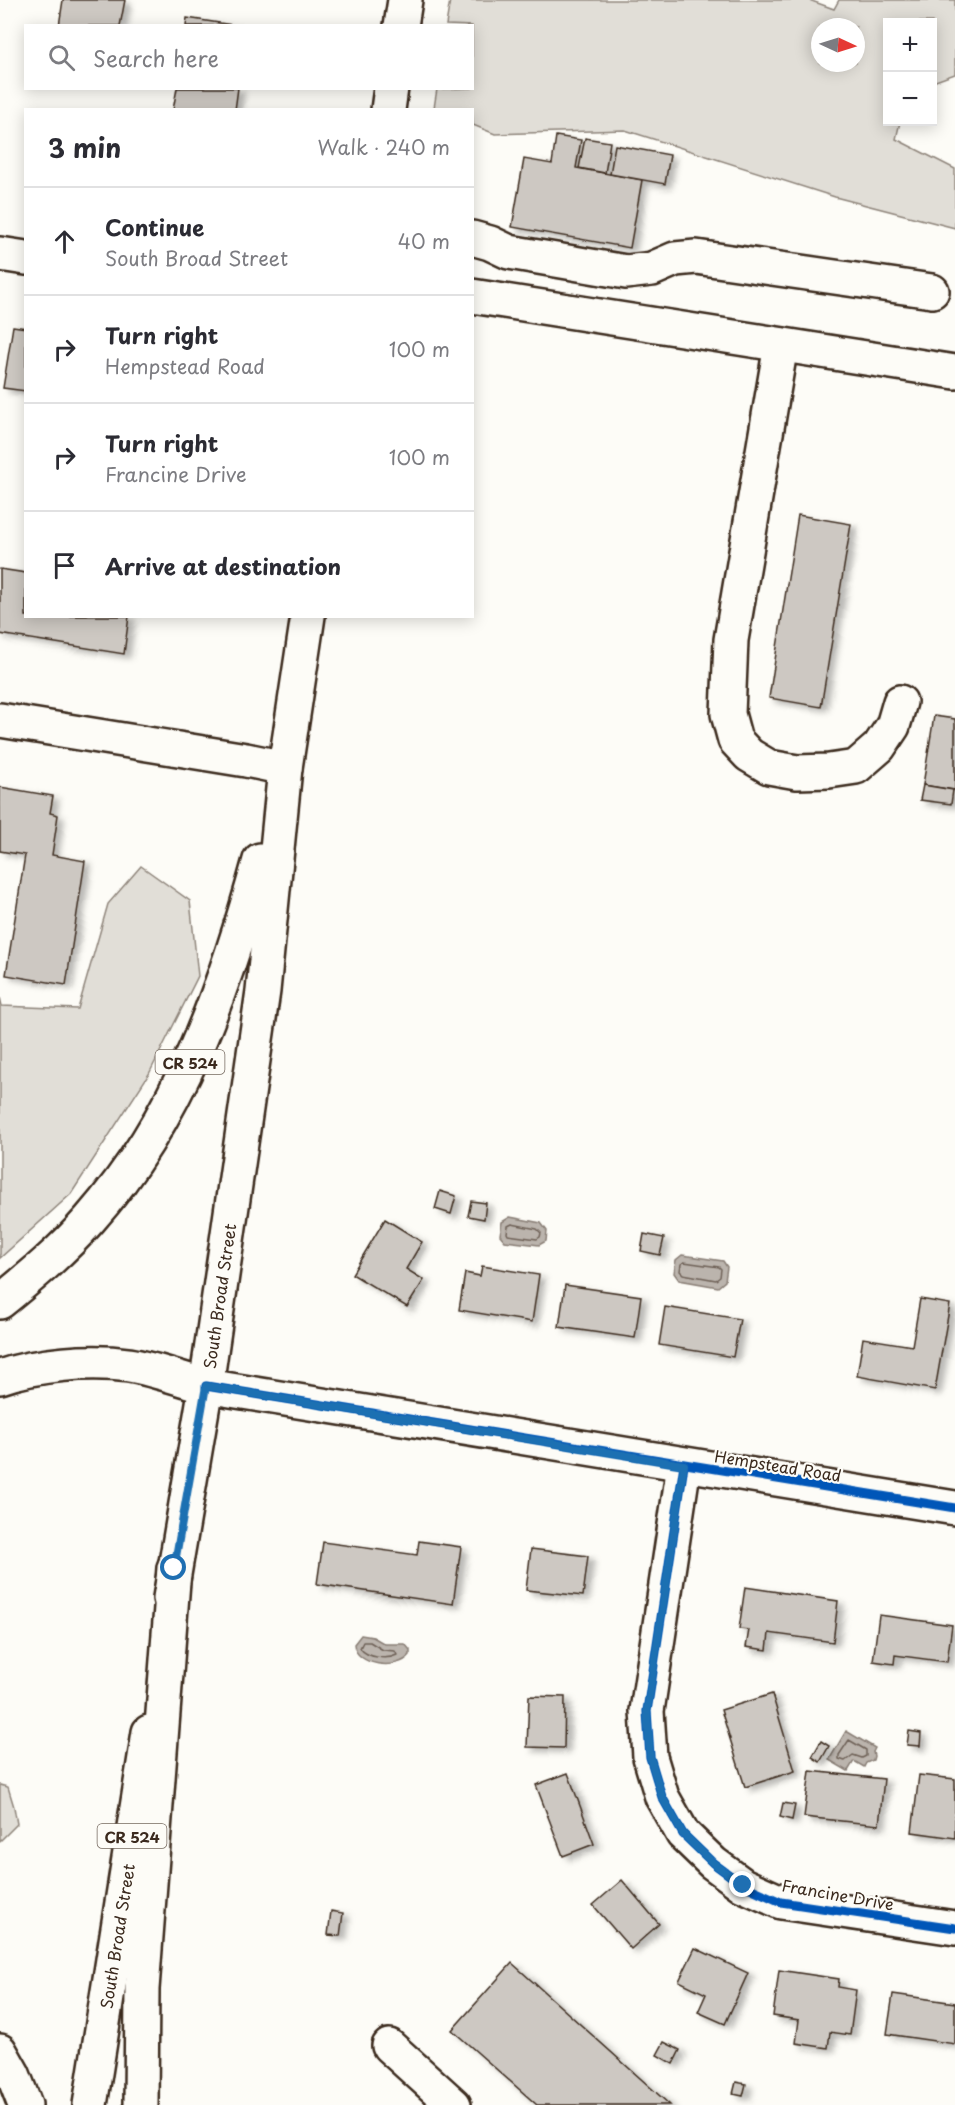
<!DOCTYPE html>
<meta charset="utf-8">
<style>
body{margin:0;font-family:"Playpen Sans",sans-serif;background:#f7f7f7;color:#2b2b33}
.controls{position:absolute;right:18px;top:18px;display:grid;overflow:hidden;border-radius:0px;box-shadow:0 3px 15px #0003}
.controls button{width:54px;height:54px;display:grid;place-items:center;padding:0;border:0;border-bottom:2px solid #e1e1e2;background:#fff;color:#2b2b33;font:30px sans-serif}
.compass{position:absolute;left:811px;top:18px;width:54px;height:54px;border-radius:50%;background:#fff;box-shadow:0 3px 15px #0003;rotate:94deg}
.stop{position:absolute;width:18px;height:18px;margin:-14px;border:4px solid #1f6fb2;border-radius:50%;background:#fff}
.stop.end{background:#1f6fb2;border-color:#fff;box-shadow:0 2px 6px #0008}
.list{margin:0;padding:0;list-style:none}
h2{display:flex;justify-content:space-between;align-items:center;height:78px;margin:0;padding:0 24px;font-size:26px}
h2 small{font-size:20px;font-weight:400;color:#7c7c81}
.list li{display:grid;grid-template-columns:39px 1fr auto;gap:18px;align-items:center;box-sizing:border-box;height:108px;padding:0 24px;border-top:2px solid #e1e1e2}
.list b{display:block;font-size:22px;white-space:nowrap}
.list p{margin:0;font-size:20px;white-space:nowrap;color:#7c7c81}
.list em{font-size:20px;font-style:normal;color:#7c7c81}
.icon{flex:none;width:33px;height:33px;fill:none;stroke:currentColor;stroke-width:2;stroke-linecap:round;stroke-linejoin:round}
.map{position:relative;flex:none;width:955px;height:2105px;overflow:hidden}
.search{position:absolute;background:#fff;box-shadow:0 3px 15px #0003;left:24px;top:24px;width:450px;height:66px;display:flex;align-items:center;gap:15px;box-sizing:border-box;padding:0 21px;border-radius:0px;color:#7c7c81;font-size:22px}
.panel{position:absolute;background:#fff;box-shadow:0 3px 15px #0003;left:24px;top:108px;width:450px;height:510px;border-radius:0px}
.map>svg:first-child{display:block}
.green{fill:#e1ded7;stroke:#8e847a;stroke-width:1.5;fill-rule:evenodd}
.water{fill:#bbb4ad;stroke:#887d74;stroke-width:1.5}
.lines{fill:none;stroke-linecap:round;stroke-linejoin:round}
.shore{stroke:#6e6157;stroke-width:1.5}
.building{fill:#cdc8c2;stroke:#3b2a1e;stroke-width:1.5;filter:url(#shadow)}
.minor-casing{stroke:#3b2a1e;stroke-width:38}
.major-casing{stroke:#3b2a1e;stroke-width:38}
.highway-casing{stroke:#3b2a1e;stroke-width:38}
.minor{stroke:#fdfcf7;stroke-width:33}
.major{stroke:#fdfcf7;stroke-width:33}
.highway{stroke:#fdfcf7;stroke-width:33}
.cycleway-casing{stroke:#fdfcf7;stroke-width:13}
.cycleway{stroke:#0057b8;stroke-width:9}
.route{stroke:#1f6fb2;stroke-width:8}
.labels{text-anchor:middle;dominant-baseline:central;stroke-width:4.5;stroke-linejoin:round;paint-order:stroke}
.shield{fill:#fdfcf7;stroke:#75695f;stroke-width:1.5}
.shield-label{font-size:15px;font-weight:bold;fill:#3b2a1e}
.street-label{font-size:16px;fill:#3b2a1e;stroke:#fdfcf7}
</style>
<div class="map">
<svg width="955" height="2105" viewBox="0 0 955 2105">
<defs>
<filter id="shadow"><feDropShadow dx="6" dy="4" stdDeviation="3" flood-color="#0004"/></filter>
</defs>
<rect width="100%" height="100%" fill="#fdfcf7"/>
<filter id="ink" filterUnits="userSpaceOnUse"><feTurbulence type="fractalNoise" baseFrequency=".0167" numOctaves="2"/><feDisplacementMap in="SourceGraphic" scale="12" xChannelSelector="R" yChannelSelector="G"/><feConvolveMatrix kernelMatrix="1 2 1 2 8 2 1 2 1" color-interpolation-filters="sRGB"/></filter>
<g filter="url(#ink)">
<g class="green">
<path d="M450 0H809L834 9 839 0H955V74L933 82 932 22H888V122H900L896 139 955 169V228L835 197 625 130 495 134 473 125 472 110 434 108 437 89 472 88V26L446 25ZM820 27H856V63H820Z"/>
<polygon points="141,866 190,901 198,976 149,1074 71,1194 0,1258 0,997 2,1006 78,1009 108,904"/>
<polygon points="0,1785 8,1787 14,1807 17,1824 0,1841"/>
</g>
<g class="water">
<polygon points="510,1217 541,1223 547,1231 546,1241 539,1245 505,1241 500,1235 502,1222"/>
<polygon points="682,1255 723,1261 727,1267 725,1281 718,1287 679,1280 674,1273 676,1260"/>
<path d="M361 1635 373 1637 385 1644H405L410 1650V1655C398 1671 355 1666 354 1644Z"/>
<polygon points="846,1731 875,1748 873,1752 874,1756 873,1760 866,1763 864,1767 854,1761 848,1771 829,1760"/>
</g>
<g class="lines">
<g class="shore">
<polygon points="512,1224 537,1229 541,1233 540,1237 537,1239 508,1235 507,1233 508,1226"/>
<polygon points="684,1262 719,1267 721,1269 720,1277 716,1280 683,1274 680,1271 681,1264"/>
<path d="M363 1642H370L383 1650 395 1651 397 1655C387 1660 367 1658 360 1648Z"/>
<polygon points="849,1740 866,1750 866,1756 862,1758 853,1755 845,1761 839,1759 839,1755"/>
</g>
</g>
<g class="building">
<polygon points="63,0 125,0 120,26 59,26"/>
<polygon points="187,18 239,26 186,26"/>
<polygon points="177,88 238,88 235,110 173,110"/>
<polygon points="556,136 581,140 576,168 642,180 630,248 512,227 524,159 552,164"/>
<polygon points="585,138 610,142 605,173 579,168"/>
<polygon points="615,145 670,155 665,184 610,174"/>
<polygon points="13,326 26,328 26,391 3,388"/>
<polygon points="798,515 851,524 821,707 769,698"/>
<polygon points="0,569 26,573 26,616 129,616 124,654 0,634"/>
<polygon points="934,716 955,719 955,790 923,785"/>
<polygon points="923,785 953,790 951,804 920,800"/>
<polygon points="0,787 53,796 50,813 58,815 52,855 85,861 66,985 6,975 25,855 0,851"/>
<polygon points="440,1191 456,1196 451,1214 435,1209"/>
<polygon points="471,1201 486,1203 484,1219 468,1216"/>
<polygon points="385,1219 422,1242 406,1269 424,1280 407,1307 352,1274"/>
<polygon points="644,1234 664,1238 660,1255 641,1251"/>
<polygon points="482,1266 539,1275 532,1322 459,1310 465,1273 480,1276"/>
<polygon points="565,1285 641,1296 635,1338 559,1327"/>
<polygon points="920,1299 950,1304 935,1390 857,1376 863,1338 912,1346"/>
<polygon points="665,1307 740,1319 733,1357 659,1345"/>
<polygon points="419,1541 461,1547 453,1604 317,1584 323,1542 417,1555"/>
<polygon points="531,1549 588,1556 583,1596 526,1590"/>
<polygon points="745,1587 838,1601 833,1642 769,1633 767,1650 746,1647 749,1630 739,1629"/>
<polygon points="879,1615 952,1625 947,1662 895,1655 894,1664 873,1661"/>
<polygon points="772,1694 795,1771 745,1787 721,1710"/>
<polygon points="529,1696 565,1697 564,1748 527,1747"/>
<polygon points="909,1731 921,1733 920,1746 907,1745"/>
<polygon points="821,1741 829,1746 820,1762 812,1757"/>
<polygon points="810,1771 884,1779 879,1825 804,1817"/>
<polygon points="568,1773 594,1844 563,1856 536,1785"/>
<polygon points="919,1775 955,1779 955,1838 912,1832"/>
<polygon points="783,1803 795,1805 792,1820 780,1817"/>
<polygon points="622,1880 659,1924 631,1949 593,1905"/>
<polygon points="331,1911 343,1913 340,1936 328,1935"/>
<polygon points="695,1948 748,1973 725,2024 698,2012 706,1994 679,1981"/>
<polygon points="512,1963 670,2105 537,2105 452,2030"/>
<polygon points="779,1970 839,1979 838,1987 856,1990 850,2035 830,2032 828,2048 796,2043 799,2020 773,2016"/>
<polygon points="893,1994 955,2003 955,2044 887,2034"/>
<polygon points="664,2042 680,2050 673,2064 657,2055"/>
<polygon points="736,2082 746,2084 743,2096 733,2094"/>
</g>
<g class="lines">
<defs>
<g id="minor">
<polyline points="472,238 490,243 509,252 626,272 652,269 675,259 696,257 932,291"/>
<polyline points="0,254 26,258"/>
<polyline points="472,296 955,372"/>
<polyline points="781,345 731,640 728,714 735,740 749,755 769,767 797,772 829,771 856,767 879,747 893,726 900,702"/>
<polyline points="0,720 246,760 285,768"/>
<polyline points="206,1386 955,1508"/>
<polyline points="684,1465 647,1711 650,1757 662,1797 683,1834 713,1863 743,1885 781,1902 955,1928"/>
<polyline points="389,2046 454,2105"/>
</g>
<g id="major">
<polyline points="401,26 405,0"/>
<polyline points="388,110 391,88"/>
<path d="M0 1302C32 1276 63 1250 90 1219 180 1117 225 988 260 860"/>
<path d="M0 1377C37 1364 90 1360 129 1365 154 1369 181 1379 206 1386"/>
<path id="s1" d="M170 1598 206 1386 263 991 285 768 308 616"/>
<path id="s2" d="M90 2105 149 1732"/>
</g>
<g id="highway">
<polyline points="0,2051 13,2074 25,2105"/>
<polyline points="141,2105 142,1989 174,1568"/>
</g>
</defs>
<use href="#minor" class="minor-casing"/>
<use href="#major" class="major-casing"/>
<use href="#highway" class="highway-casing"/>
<use href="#minor" class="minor"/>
<use href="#major" class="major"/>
<use href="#highway" class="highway"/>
<defs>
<g id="cycleway">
<polyline points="206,1386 955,1508"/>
<polyline points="684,1465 647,1711 650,1757 662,1797 683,1834 713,1863 743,1885 781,1902 955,1928"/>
</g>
</defs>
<use href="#cycleway" class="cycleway-casing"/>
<use href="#cycleway" class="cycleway"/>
</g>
</g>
<g class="lines" filter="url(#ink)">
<polyline class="route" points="174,1568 206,1386 684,1465 647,1711 650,1757 662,1797 683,1834 713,1863 743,1885"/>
</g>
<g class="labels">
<g class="shield">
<rect x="155.5" y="1050" width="69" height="24" rx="4.5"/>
<rect x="97.5" y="1824" width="69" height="24" rx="4.5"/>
</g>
<g class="shield-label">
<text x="190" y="1062">CR 524</text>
<text x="132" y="1836">CR 524</text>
</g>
<g class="street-label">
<text stroke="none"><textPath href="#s1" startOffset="306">South Broad Street</textPath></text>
<text transform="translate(778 1465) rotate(9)">Hempstead Road</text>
<text transform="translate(838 1894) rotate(10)">Francine Drive</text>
<text stroke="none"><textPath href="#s2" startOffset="171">South Broad Street</textPath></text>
</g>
</g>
</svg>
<div class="controls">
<button>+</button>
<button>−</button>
</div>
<svg class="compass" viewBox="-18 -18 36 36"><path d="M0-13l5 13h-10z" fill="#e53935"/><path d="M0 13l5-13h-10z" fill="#7c7c81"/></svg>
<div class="stop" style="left:174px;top:1568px"></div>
<div class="stop end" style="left:743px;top:1885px"></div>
<div class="search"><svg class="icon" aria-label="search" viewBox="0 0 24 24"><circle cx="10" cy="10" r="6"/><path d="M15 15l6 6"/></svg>Search here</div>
<section class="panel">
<h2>3 min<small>Walk · 240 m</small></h2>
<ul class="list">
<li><svg class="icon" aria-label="ahead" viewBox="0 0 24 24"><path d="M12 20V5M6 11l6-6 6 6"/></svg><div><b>Continue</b><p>South Broad Street</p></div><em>40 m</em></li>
<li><svg class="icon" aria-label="right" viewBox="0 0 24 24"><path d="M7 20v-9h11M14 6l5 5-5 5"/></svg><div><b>Turn right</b><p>Hempstead Road</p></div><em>100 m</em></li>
<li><svg class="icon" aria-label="right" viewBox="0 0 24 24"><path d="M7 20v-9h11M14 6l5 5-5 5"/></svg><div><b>Turn right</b><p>Francine Drive</p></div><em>100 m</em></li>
<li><svg class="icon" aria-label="arrive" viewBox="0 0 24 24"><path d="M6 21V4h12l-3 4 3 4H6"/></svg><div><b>Arrive at destination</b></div></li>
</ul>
</section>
</div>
